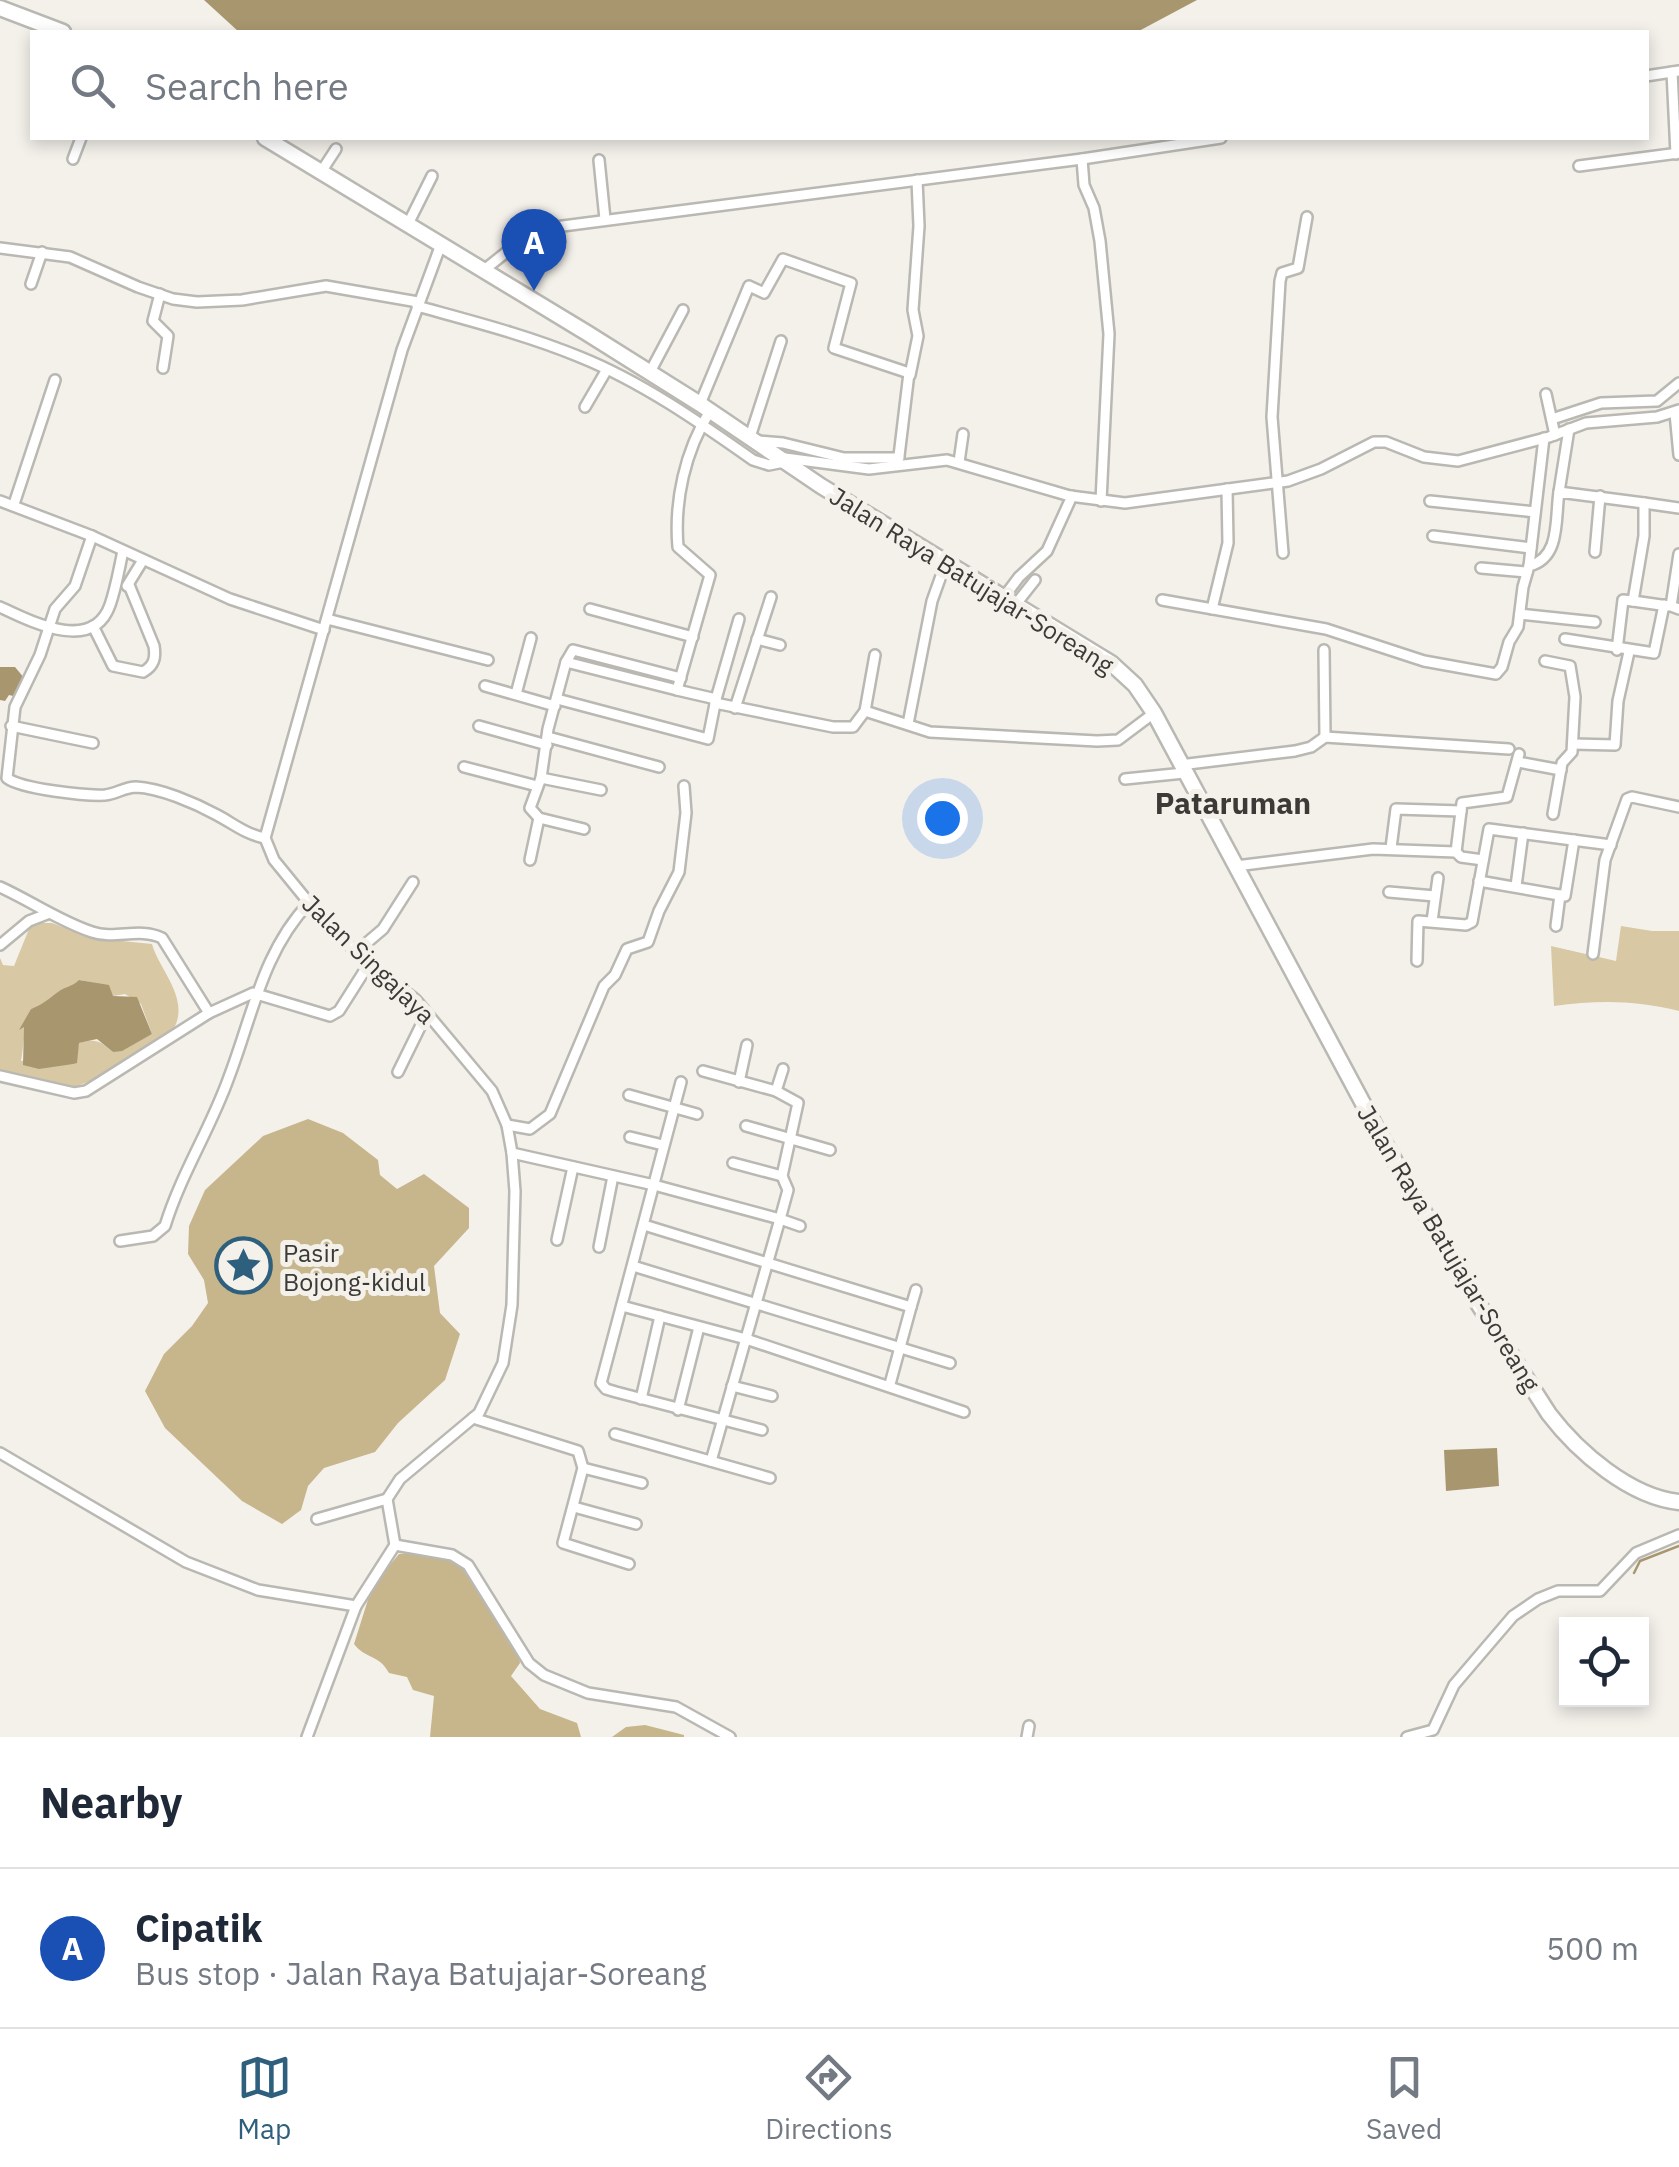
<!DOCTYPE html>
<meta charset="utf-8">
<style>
body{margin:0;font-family:"IBM Plex Sans",sans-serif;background:#f6f6f7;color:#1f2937}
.controls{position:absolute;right:30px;bottom:30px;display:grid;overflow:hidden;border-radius:0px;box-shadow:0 5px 15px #0003}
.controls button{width:90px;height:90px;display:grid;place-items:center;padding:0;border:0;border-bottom:2px solid #e0e1e3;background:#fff;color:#1f2937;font:50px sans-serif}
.you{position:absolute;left:942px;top:818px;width:35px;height:35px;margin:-25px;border:8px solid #fff;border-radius:50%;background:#1a73e8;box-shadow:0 0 0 15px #1a73e833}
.badge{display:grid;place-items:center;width:65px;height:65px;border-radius:50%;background:#2e607e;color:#fff;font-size:32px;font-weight:700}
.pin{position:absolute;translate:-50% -82px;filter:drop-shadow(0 2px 5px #0008)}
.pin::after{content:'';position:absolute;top:52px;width:35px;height:30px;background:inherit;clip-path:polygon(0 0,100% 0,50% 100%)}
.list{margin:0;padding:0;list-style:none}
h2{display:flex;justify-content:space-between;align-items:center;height:130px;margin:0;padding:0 40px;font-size:42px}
h2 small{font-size:32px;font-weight:400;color:#747a83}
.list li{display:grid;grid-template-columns:65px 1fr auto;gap:30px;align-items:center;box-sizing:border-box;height:160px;padding:0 40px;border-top:2px solid #e0e1e3}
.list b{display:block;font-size:38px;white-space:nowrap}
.list p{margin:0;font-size:32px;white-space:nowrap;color:#747a83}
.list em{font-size:32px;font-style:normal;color:#747a83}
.icon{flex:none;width:55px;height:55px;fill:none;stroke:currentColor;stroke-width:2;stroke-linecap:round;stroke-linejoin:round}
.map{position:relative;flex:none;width:1679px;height:1737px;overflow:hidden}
.search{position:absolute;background:#fff;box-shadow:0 5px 15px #0003;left:30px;right:30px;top:30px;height:110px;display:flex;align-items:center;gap:25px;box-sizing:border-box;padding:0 35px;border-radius:0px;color:#747a83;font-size:38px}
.sheet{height:290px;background:#fff}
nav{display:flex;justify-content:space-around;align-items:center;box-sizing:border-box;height:140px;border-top:2px solid #e0e1e3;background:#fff;font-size:28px;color:#747a83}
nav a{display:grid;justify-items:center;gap:5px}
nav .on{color:#2e607e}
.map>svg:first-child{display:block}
.green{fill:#d8c8a4;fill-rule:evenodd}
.forest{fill:#c7b58c}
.water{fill:#a8966f}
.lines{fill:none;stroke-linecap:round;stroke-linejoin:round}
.stream{stroke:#a8966f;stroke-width:2.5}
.minor-casing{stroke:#bab8b2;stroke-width:14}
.highway-casing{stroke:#bab8b2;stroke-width:19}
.minor{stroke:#fff;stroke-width:9}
.highway{stroke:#fff;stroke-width:14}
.labels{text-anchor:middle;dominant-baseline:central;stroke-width:10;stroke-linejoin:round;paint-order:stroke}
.street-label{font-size:25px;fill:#3b3a37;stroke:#f4f1eb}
.poi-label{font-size:25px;fill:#3b3a37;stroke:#f4f1eb;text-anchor:start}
.quarter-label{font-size:30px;font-weight:bold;fill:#3b3a37;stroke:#f4f1eb}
</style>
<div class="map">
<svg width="1679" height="1737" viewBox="0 0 1679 1737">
<rect width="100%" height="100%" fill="#f4f1eb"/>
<g class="green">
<path d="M39 923H52L92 938 152 944C159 969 187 995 176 1024 169 1043 89 1086 68 1088 53 1089 16 1075 0 1069V958L3 965 14 966 29 929ZM80 980 95 983 113 996 125 994 141 1004 152 1034 113 1052C100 1041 96 1038 79 1043L76 1055 21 1061C24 1043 24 1026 31 1009L46 1004Z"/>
<path d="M1621 926 1652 931H1679V1011C1636 1000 1598 1000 1554 1006L1551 946 1616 961Z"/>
</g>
<g class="forest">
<polygon points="308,1119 343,1133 378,1160 380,1175 397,1189 424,1174 469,1208 469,1228 434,1266 440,1313 460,1334 445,1380 398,1423 375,1452 324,1468 308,1486 301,1510 282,1524 242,1501 165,1428 145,1391 164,1354 192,1326 208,1303 204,1280 188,1254 189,1226 205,1190 263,1136"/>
<path d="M412 1553C434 1556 453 1557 469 1574L518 1651 520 1663 511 1676 540 1709 577 1723 581 1737H430L434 1696 413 1690 407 1677 389 1673C379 1654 365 1659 354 1644L372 1587 399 1554Z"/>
<polygon points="645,1725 684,1735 684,1737 612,1737 626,1727"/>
</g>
<g class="water">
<polygon points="204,0 1197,0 1137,32 239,32"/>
<polygon points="0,667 15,667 25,679 17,697 9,695 5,701 0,700"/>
<path d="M79 980 109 985 113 996 137 997 152 1034 122 1051 113 1052 97 1039 79 1043 77 1063 73 1064 39 1069 23 1065 24 1027 19 1030 31 1009C44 1004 48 999 58 992 66 986 72 987 79 980Z"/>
<polygon points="1497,1448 1499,1486 1446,1491 1444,1450"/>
</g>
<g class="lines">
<polyline class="stream" points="1634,1573 1640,1561 1679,1546"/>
<defs>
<g id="minor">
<polyline points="1672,72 1676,154"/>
<polyline points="1646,76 1679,71"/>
<polyline points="73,159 81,138"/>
<polyline points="1082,159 1084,185 1094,208 1100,241 1109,334 1101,501"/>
<polyline points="599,160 605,219"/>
<polyline points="1579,166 1679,153"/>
<polyline points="321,172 336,149"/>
<polyline points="407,226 432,176"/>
<polyline points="0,248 70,257 138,287 173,299 197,302 242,300 326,286 418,302"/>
<polyline points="484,270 524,238 555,227 1082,159 1221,138"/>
<polyline points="31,284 42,252"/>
<polyline points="160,294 153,321 168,336 163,368"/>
<path d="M417 306C471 321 527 335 580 357 642 382 699 422 753 460L769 465 784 462"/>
<polyline points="650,372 683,310"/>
<polyline points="910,375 918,336 913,310 919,226 917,180"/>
<polyline points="1546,394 1555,435"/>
<polyline points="700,404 749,286 764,293 783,259 851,283 834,348 909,373 899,456"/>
<polyline points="585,407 606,371"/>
<polyline points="1675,413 1679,455"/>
<polyline points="1552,419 1601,403 1657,401 1679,383"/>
<polyline points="750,437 781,341"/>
<polyline points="758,441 783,443 844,458 899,458"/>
<polyline points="785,458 869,469 947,460 1070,496 1125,503 1288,481 1321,469 1374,442 1386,442 1424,457 1458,461 1549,437 1586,423 1657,417 1679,410"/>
<polyline points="959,462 963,434"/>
<polyline points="1559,492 1569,429"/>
<polyline points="0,501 92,536 230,599 324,630"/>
<polyline points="1430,501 1535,512"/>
<polyline points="1644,503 1679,508"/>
<polyline points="14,504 55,380"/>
<path d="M92 536 75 586 55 609 40 655 15 707 7 778C21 789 86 796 105 795 116 794 125 787 136 787 160 788 195 803 217 815 234 824 245 834 265 838"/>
<polyline points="1433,536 1531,548"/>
<polyline points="1595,552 1600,496"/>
<polyline points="1283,553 1272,417 1280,281 1282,273 1298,268 1307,217"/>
<polyline points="1679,554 1671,606 1679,609"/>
<polyline points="1529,566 1544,438"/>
<polyline points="1481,568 1527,572"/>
<polyline points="127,586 143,560"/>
<polyline points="1004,597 1019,577 1047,551 1072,496"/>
<path d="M1162 600 1326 629 1424 661 1496 674 1502 667 1509 642 1518 627 1523 587 1529 566C1561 558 1555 519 1559 492L1644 503V536L1633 601 1623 600 1617 650"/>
<polyline points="1633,601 1668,606"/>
<polyline points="1016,604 1035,580"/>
<path d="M0 607C30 621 93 654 110 605 116 588 119 569 123 551"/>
<polyline points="590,609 693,637"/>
<polyline points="1212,609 1228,543 1227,489"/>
<polyline points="1520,614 1595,622"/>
<polyline points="327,619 488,660"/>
<path d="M93 626 113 666 143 672C154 666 156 658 154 646L129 585"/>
<polyline points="757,639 780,645"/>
<polyline points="1565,639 1654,653 1664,605"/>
<polyline points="1324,650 1325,737"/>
<polyline points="1545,661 1570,666 1575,697 1572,752 1562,763 1553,814"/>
<polyline points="566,662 573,650 681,678"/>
<polyline points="485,686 555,706"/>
<polyline points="677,690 716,699 739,619"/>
<polyline points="516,694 531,638"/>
<polyline points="557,699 708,739 716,699"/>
<polyline points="715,703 833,727 853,727 865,711 875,655"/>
<polyline points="735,708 771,597"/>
<polyline points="865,711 930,732 1097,741 1118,740 1154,713"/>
<polyline points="908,724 932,601 946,562"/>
<polyline points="11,726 93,743"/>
<polyline points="479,726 547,745"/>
<polyline points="548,737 659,767"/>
<polyline points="1573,744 1615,745 1618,701 1629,652"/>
<polyline points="1518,762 1561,770"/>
<polyline points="1180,765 1295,751 1311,747 1325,737 1509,749"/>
<polyline points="464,767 537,786"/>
<polyline points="541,778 601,790"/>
<polyline points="1125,779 1184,773"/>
<path d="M584 829 539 818 530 808 541 778 548 729 566 662 677 690 710 575 678 547C674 501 685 451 710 411"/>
<polyline points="1391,848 1396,809 1461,811"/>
<polyline points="1456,852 1461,857 1483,860"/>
<polyline points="530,860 539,818"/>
<polyline points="1236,866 1373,849 1456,852 1462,803 1507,797 1519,754"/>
<polyline points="1479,881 1565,896 1574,840"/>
<polyline points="1516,886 1523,833"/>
<path d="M0 887C31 901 59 921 92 932 115 940 139 927 162 938L209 1013"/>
<polyline points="1389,892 1435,896"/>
<polyline points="1432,921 1438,878"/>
<polyline points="1556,926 1560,895"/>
<polyline points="0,945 29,921 47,914"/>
<polyline points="356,952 383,929 413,882"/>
<polyline points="1593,954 1605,860 1627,799 1632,797 1679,807"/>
<polyline points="1417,961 1418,921 1466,925 1472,922 1489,829 1611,845"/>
<polyline points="703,1071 776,1091 798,1103 782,1176 788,1190 780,1219 800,1226"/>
<polyline points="398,1072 427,1013"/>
<polyline points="0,1076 74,1093 86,1091 209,1013 253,993 330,1016 339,1011 370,962"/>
<polyline points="681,1082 601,1383 606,1389 616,1392 762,1430"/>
<polyline points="739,1082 747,1045"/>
<polyline points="776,1091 783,1069"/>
<polyline points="629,1095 697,1114"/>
<polyline points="507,1125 530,1129 550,1114 604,986 615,975 627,949 648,942 659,911 679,872 686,813 684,786"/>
<polyline points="746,1126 830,1150"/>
<polyline points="630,1137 663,1145"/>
<polyline points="512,1153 654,1185 780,1219 711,1461"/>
<polyline points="733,1163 782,1176"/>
<polyline points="644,1225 911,1307 890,1384"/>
<polyline points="557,1240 573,1167"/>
<path d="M120 1241 153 1236 165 1226C181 1174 211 1128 229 1077 252 1017 263 951 309 903"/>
<polyline points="599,1247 613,1176"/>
<polyline points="633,1266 950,1363"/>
<polyline points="622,1306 746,1339 964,1412"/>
<polyline points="911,1307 916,1290"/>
<polyline points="732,1386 772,1396"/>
<polyline points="641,1399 660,1316"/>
<polyline points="678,1410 699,1327"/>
<polyline points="473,1418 578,1451 583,1468 563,1543 629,1564"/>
<polyline points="615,1434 770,1478"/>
<polyline points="0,1453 186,1562 258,1590 356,1606"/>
<polyline points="583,1468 642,1483"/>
<polyline points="574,1507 636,1524"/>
<polyline points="317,1519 387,1499"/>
<polyline points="395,1545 452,1555 468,1565 529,1663 544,1675 588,1693 676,1707 730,1737"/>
<polyline points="307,1737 356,1606 395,1545 387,1499 400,1479 479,1413 503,1363 512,1305 515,1191 512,1153 507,1125 492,1091 416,1000 356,952 323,920 274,860 265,838 402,350 440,247"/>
<polyline points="1027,1737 1029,1726"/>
<polyline points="1407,1737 1433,1730 1454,1685 1513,1616 1538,1599 1558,1591 1600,1591 1636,1553 1679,1535"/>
</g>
<g id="highway">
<polyline points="0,8 63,32"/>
<path d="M265 138 587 333 700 404 821 486 1111 663 1135 685 1154 713 1381 1137 1463 1280 1549 1414C1578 1452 1630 1497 1679 1502"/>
</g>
</defs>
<use href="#minor" class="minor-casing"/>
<use href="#highway" class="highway-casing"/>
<use href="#minor" class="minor"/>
<use href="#highway" class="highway"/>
</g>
<defs>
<symbol id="sight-ring" viewBox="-11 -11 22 22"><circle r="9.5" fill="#f4f1eb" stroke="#2e607e" stroke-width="1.5"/><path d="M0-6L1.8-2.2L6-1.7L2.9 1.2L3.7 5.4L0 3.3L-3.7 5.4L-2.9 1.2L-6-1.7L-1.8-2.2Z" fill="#2e607e"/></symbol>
</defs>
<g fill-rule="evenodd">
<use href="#sight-ring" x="212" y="1234" width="63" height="63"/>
</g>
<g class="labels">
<g class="street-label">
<text transform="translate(972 580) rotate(32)">Jalan Raya Batujajar-Soreang</text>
<text transform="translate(369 959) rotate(44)">Jalan Singajaya</text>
<text transform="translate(1449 1248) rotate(59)">Jalan Raya Batujajar-Soreang</text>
</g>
<g class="poi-label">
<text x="283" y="1252">Pasir<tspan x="283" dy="29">Bojong-kidul</tspan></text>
</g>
<g class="quarter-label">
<text x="1233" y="802">Pataruman</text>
</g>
</g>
</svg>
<div class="controls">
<button><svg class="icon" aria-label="locate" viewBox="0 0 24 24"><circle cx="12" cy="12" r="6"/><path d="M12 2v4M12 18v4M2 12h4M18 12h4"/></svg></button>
</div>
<div class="you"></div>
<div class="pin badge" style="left:534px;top:291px;background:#1a4fb4">A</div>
<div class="search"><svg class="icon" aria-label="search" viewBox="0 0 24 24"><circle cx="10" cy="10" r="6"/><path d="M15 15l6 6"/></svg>Search here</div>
</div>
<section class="sheet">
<h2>Nearby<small></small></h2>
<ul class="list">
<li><span class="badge" style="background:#1a4fb4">A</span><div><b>Cipatik</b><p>Bus stop · Jalan Raya Batujajar-Soreang</p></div><em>500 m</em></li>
</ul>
</section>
<nav>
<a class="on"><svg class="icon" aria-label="map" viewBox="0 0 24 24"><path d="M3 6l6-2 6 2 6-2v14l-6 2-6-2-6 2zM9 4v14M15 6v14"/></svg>Map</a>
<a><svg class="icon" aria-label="directions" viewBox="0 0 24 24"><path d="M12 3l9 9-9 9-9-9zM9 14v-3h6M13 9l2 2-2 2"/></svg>Directions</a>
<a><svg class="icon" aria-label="saved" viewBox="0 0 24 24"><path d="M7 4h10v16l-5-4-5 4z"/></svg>Saved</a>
</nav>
